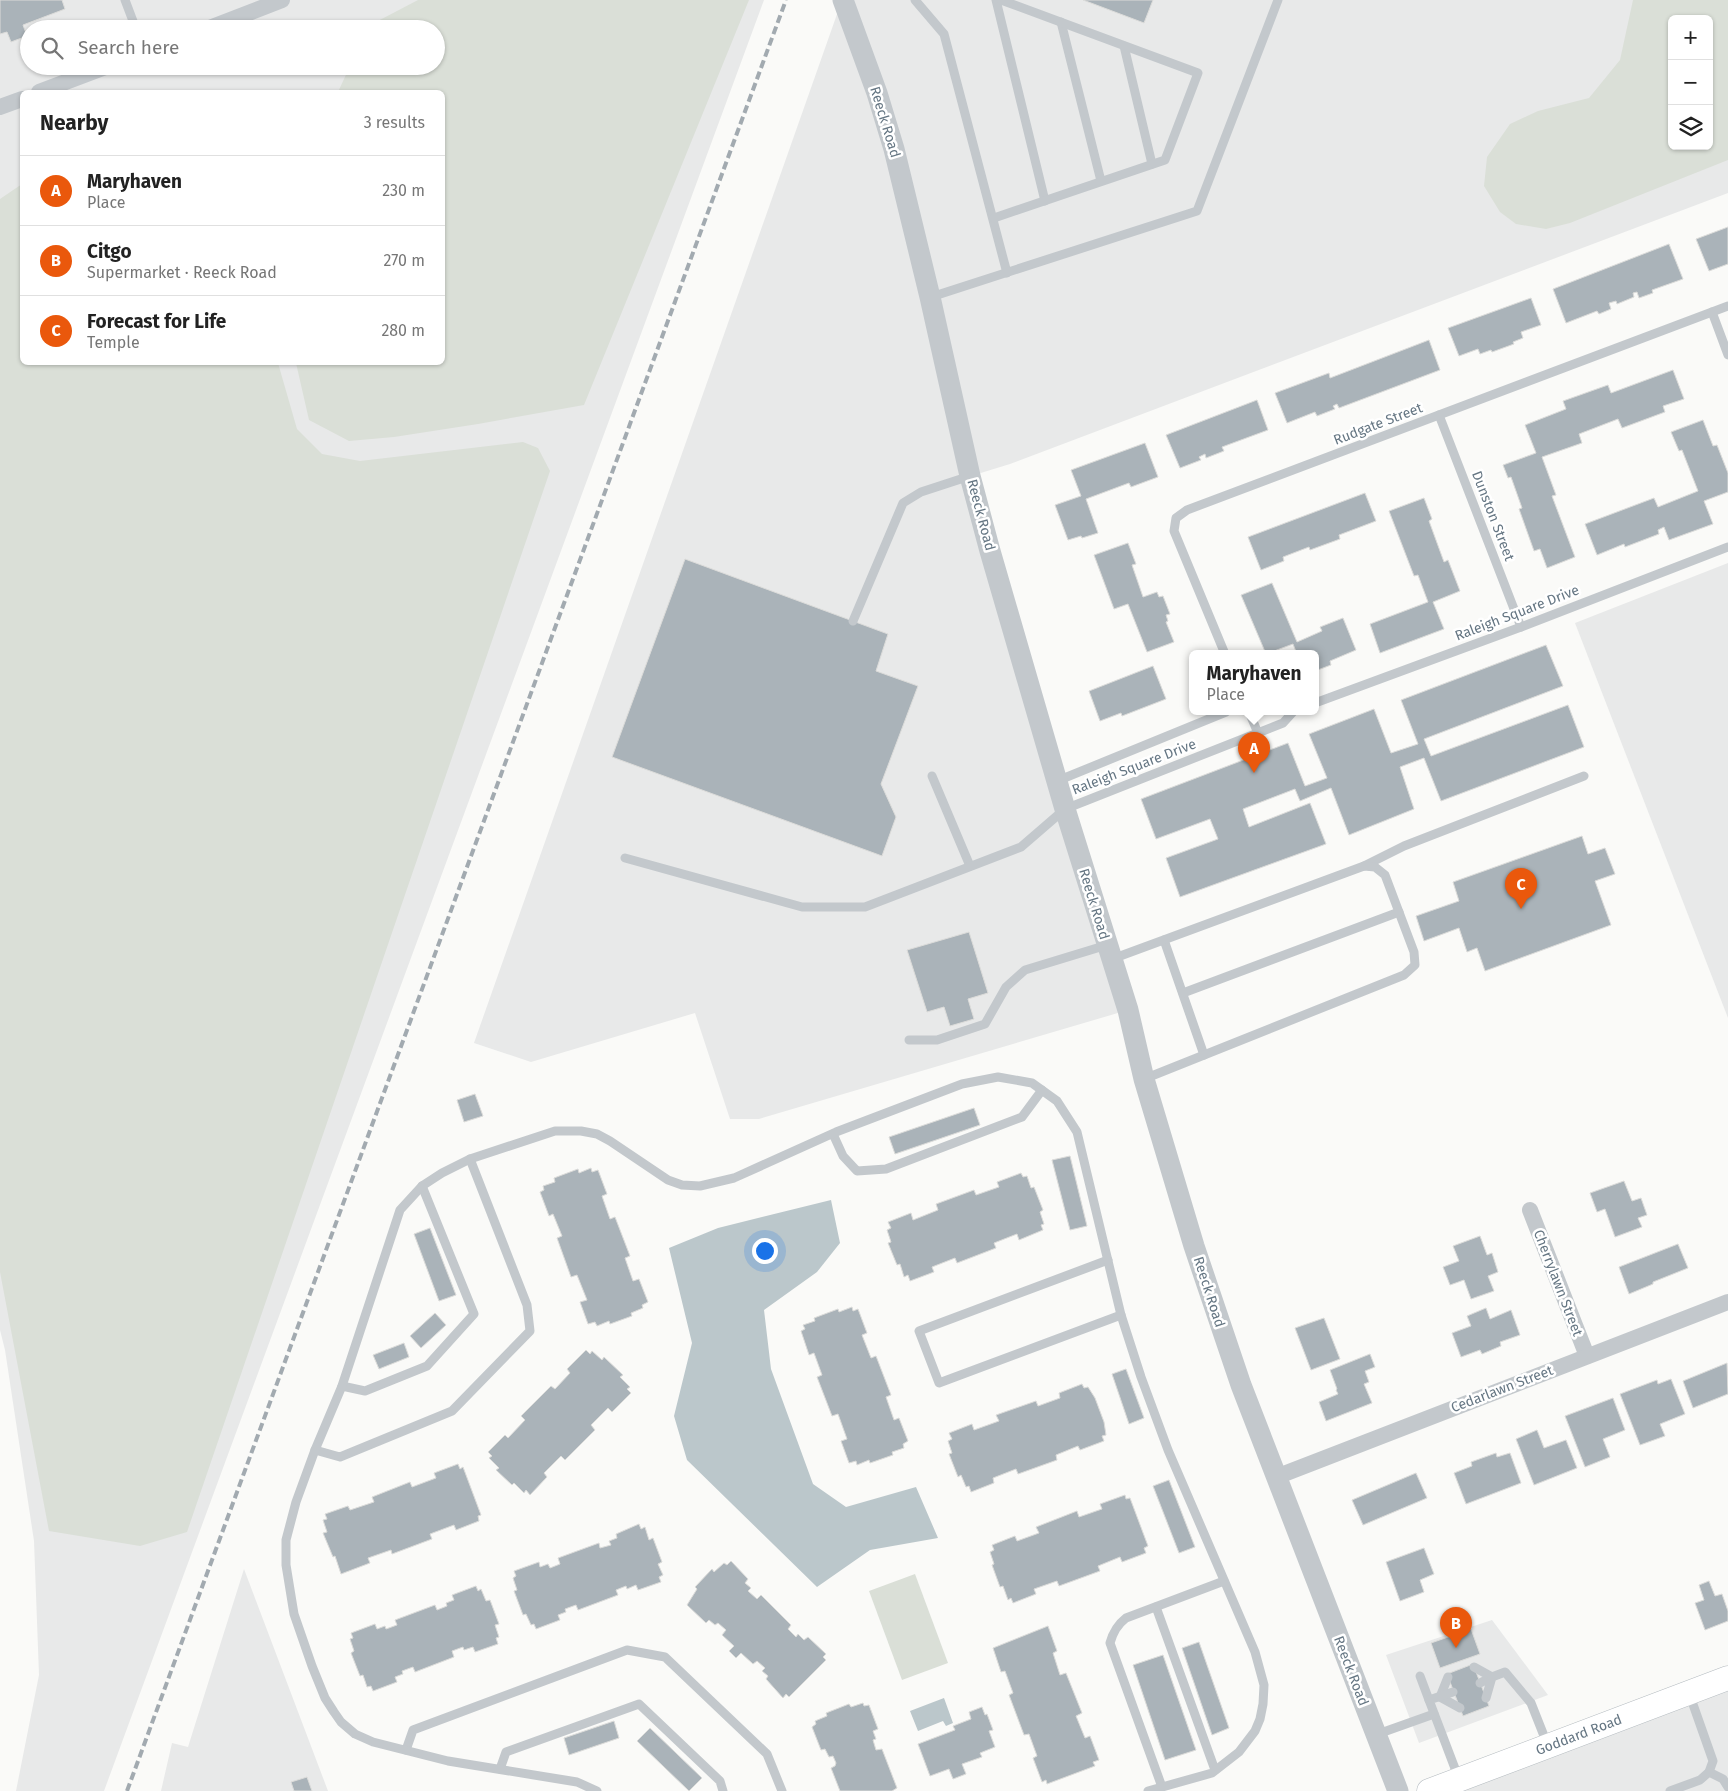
<!DOCTYPE html>
<meta charset="utf-8">
<style>
body{margin:0;font-family:"Fira Sans",sans-serif;background:#f2f2f2;color:#222}
.controls{position:absolute;right:15px;top:15px;display:grid;overflow:hidden;border-radius:8px;box-shadow:0 1px 4px #0004}
.controls button{width:45px;height:45px;display:grid;place-items:center;padding:0;border:0;border-bottom:1px solid #e0e0e0;background:#fff;color:#222;font:25px sans-serif}
.you{position:absolute;left:764px;top:1250px;width:18px;height:18px;margin:-12px;border:4px solid #fff;border-radius:50%;background:#1a73e8;box-shadow:0 0 0 8px #1a73e833}
.badge{display:grid;place-items:center;width:32px;height:32px;border-radius:50%;background:#ea580c;color:#fff;font-size:16px;font-weight:700}
.pin{position:absolute;translate:-50% -41px;filter:drop-shadow(0 1px 2px #0008)}
.pin::after{content:'';position:absolute;top:26px;width:18px;height:15px;background:inherit;clip-path:polygon(0 0,100% 0,50% 100%)}
.popup{position:absolute;left:1189px;top:650px;width:130px;height:65px;box-sizing:border-box;display:grid;place-content:center;border-radius:8px;background:#fff;filter:drop-shadow(0 1px 4px #0005);font-size:16px;white-space:nowrap;color:#767676}
.popup b{font-size:19px;color:#222}
.popup::after{content:'';position:absolute;left:50%;top:100%;margin-left:-10px;border:10px solid transparent;border-top-color:#fff}
.list{margin:0;padding:0;list-style:none}
h2{display:flex;justify-content:space-between;align-items:center;height:65px;margin:0;padding:0 20px;font-size:21px}
h2 small{font-size:16px;font-weight:400;color:#767676}
.list li{display:grid;grid-template-columns:32px 1fr auto;gap:15px;align-items:center;box-sizing:border-box;height:70px;padding:0 20px;border-top:1px solid #e0e0e0}
.list b{display:block;font-size:19px;white-space:nowrap}
.list p{margin:0;font-size:16px;white-space:nowrap;color:#767676}
.list em{font-size:16px;font-style:normal;color:#767676}
.icon{flex:none;width:28px;height:28px;fill:none;stroke:currentColor;stroke-width:2;stroke-linecap:round;stroke-linejoin:round}
.map{position:relative;flex:none;width:1728px;height:1791px;overflow:hidden}
.search{position:absolute;background:#fff;box-shadow:0 1px 4px #0004;left:20px;top:20px;width:425px;height:55px;display:flex;align-items:center;gap:12px;box-sizing:border-box;padding:0 18px;border-radius:28px;color:#767676;font-size:19px}
.panel{position:absolute;background:#fff;box-shadow:0 1px 4px #0004;left:20px;top:90px;width:425px;height:275px;border-radius:8px}
.map>svg:first-child{display:block}
.built{fill:#e8e9e9;fill-rule:evenodd}
.green{fill:#dadfd7;fill-rule:evenodd}
.water{fill:#bbc7cb}
.building{fill:#aab3b9;stroke:#dcdcda}
.lines{fill:none;stroke-linecap:round;stroke-linejoin:round}
.secondary-casing{stroke:#b3babf;stroke-width:25}
.service{stroke:#c3c8cc;stroke-width:9}
.minor{stroke:#c3c8cc;stroke-width:16}
.tertiary{stroke:#c3c8cc;stroke-width:21}
.secondary{stroke:#fff;stroke-width:24}
.rail{stroke:#a2aab0;stroke-width:4;stroke-dasharray:8 4;stroke-linecap:butt}
.labels{text-anchor:middle;dominant-baseline:central;stroke-width:5;stroke-linejoin:round;paint-order:stroke}
.street-label{font-size:14px;fill:#657683;stroke:#fff}
</style>
<div class="map">
<svg width="1728" height="1791" viewBox="0 0 1728 1791">
<rect width="100%" height="100%" fill="#fafaf8"/>
<g class="built">
<path d="M0 0H764L104 1791H16L39 1675 34 1541 5 1350 0 1330ZM29 29H436V66H29ZM22 92H442V362H22Z"/>
<path d="M842 0H1728V193L1010 464 971 476 1128 1010 759 1119H730L695 1013 531 1062 474 1043ZM1672 19H1709V146H1672Z"/>
<polygon points="1728,563 1728,1018 1575,623"/>
<polygon points="244,1569 328,1791 161,1791 172,1743 188,1747"/>
<polygon points="1492,1620 1548,1695 1419,1743 1386,1655"/>
<polygon points="1728,1678 1728,1791 1429,1791"/>
</g>
<g class="green">
<polygon points="418,0 749,0 584,405 478,424 394,437 349,441 309,420 296,363 442,362 442,92 338,92 350,66 436,66 436,29 371,29 374,23"/>
<path d="M1633 0H1728V160L1570 223 1546 229 1516 224 1500 212 1484 186 1487 157 1510 124 1538 111 1589 98 1620 60ZM1672 19H1709V146H1672Z"/>
<polygon points="22,184 22,362 278,363 297,429 322,454 360,461 523,442 538,448 550,471 187,1532 140,1546 49,1531 0,1272 0,199"/>
<polygon points="915,1574 948,1663 902,1680 869,1591"/>
</g>
<g class="water">
<polygon points="831,1200 840,1243 817,1272 764,1310 771,1369 813,1484 846,1507 916,1487 938,1538 870,1550 817,1587 687,1460 674,1416 692,1343 669,1248 718,1228"/>
<polygon points="944,1698 953,1723 946,1726 943,1721 918,1731 910,1711"/>
</g>
<g class="building">
<polygon points="0,0 62,0 65,9 23,25 27,36 11,42 7,32 0,34"/>
<polygon points="1083,0 1153,0 1144,23"/>
<polygon points="1728,227 1728,264 1709,271 1696,239"/>
<polygon points="1669,244 1683,279 1652,290 1653,293 1639,298 1637,292 1633,293 1634,297 1617,304 1616,301 1609,303 1611,309 1599,314 1597,311 1566,323 1553,289"/>
<polygon points="1531,298 1541,325 1521,332 1523,338 1513,342 1514,344 1492,352 1491,350 1480,354 1478,349 1459,356 1448,328"/>
<polygon points="1429,340 1440,370 1339,408 1337,404 1333,406 1335,409 1317,416 1315,412 1287,423 1275,393 1329,373 1330,378"/>
<polygon points="1673,370 1684,399 1663,406 1665,412 1622,428 1618,419 1579,434 1582,443 1542,457 1556,495 1552,496 1575,557 1547,568 1540,549 1534,551 1519,509 1522,508 1511,477 1508,478 1503,465 1536,453 1525,425 1566,409 1563,401 1608,385 1611,393"/>
<polygon points="1257,400 1268,430 1222,447 1224,451 1206,458 1205,454 1199,457 1201,460 1180,468 1166,435"/>
<polygon points="1703,420 1713,446 1717,445 1728,473 1728,492 1704,501 1713,524 1669,540 1664,527 1658,530 1659,534 1625,547 1624,544 1597,555 1585,524 1654,498 1658,507 1698,491 1682,450 1679,451 1671,432"/>
<polygon points="1145,443 1158,477 1131,487 1129,483 1086,499 1098,533 1082,538 1081,536 1068,540 1055,505 1081,496 1071,470"/>
<polygon points="1365,493 1376,521 1339,535 1340,539 1310,550 1309,547 1283,557 1284,561 1261,570 1248,537"/>
<polygon points="1424,498 1432,519 1429,521 1444,562 1448,560 1460,591 1433,602 1444,629 1380,653 1370,624 1428,602 1418,575 1414,576 1389,511"/>
<polygon points="1128,543 1136,564 1132,565 1143,597 1157,592 1159,597 1163,596 1170,614 1166,615 1168,621 1166,622 1174,642 1147,652 1128,604 1114,609 1094,555"/>
<polygon points="685,559 888,634 876,671 918,686 881,784 896,817 882,856 612,757"/>
<polygon points="1272,583 1297,642 1322,631 1320,627 1343,618 1356,650 1330,661 1331,665 1315,671 1315,654 1297,654 1293,644 1266,654 1241,595"/>
<polygon points="1546,645 1563,686 1424,739 1431,756 1568,705 1584,747 1441,801 1424,758 1400,767 1414,809 1349,835 1331,788 1300,801 1295,789 1243,809 1249,827 1310,803 1326,844 1180,897 1166,858 1218,839 1210,819 1156,839 1141,799 1288,743 1305,786 1327,778 1309,734 1374,709 1391,753 1418,744 1401,700"/>
<polygon points="1153,666 1166,699 1122,716 1121,713 1100,721 1089,691"/>
<polygon points="1582,836 1588,854 1605,848 1615,874 1595,881 1611,925 1485,971 1477,948 1467,952 1459,928 1424,941 1416,916 1459,901 1453,882"/>
<polygon points="969,932 988,993 968,999 974,1019 950,1026 944,1007 927,1012 907,950"/>
<polygon points="475,1094 483,1116 464,1122 457,1100"/>
<polygon points="974,1108 980,1125 895,1154 889,1137"/>
<polygon points="1070,1156 1087,1226 1070,1230 1052,1160"/>
<polygon points="591,1168 592,1172 598,1170 607,1194 602,1196 610,1219 615,1217 630,1256 625,1258 633,1281 639,1279 648,1302 642,1305 643,1308 631,1313 632,1316 610,1324 609,1321 597,1326 595,1322 588,1324 580,1302 587,1300 577,1275 571,1277 557,1238 562,1236 553,1214 549,1216 540,1192 544,1190 543,1186 555,1182 554,1178 578,1169 579,1173"/>
<polygon points="1021,1173 1023,1177 1027,1176 1031,1188 1034,1187 1043,1210 1040,1212 1044,1224 1041,1225 1043,1230 1019,1240 1017,1234 994,1243 996,1248 957,1263 955,1258 932,1267 934,1272 910,1281 908,1275 904,1277 900,1264 897,1265 888,1243 891,1242 887,1230 891,1228 888,1222 911,1213 913,1220 938,1210 936,1204 974,1190 976,1195 999,1187 997,1182"/>
<polygon points="1624,1181 1632,1201 1641,1198 1647,1215 1638,1218 1642,1227 1615,1237 1605,1209 1597,1212 1590,1193"/>
<polygon points="430,1228 456,1295 439,1301 414,1234"/>
<polygon points="1480,1236 1487,1255 1492,1253 1498,1272 1488,1276 1494,1291 1471,1299 1464,1280 1450,1285 1443,1267 1459,1261 1453,1246"/>
<polygon points="1678,1244 1688,1268 1653,1282 1653,1284 1629,1294 1619,1267"/>
<polygon points="852,1307 853,1311 858,1309 867,1333 862,1335 871,1358 876,1356 891,1395 886,1397 894,1420 899,1418 908,1441 903,1444 904,1448 892,1452 893,1455 870,1463 869,1460 857,1465 856,1461 849,1463 841,1441 847,1439 838,1414 832,1416 817,1377 822,1375 814,1353 809,1355 801,1331 805,1329 803,1325 815,1321 814,1318 838,1309 839,1312"/>
<polygon points="1486,1308 1490,1319 1511,1310 1520,1335 1500,1342 1501,1346 1482,1354 1480,1350 1461,1357 1452,1333 1471,1326 1467,1316"/>
<polygon points="435,1313 446,1325 421,1348 410,1336"/>
<polygon points="1324,1318 1340,1359 1311,1370 1295,1328"/>
<polygon points="404,1343 409,1357 379,1369 373,1355"/>
<polygon points="586,1350 590,1354 592,1351 602,1360 604,1357 623,1375 620,1377 630,1387 627,1389 631,1393 612,1412 608,1408 591,1425 595,1430 565,1460 561,1456 544,1473 547,1477 530,1495 526,1490 524,1493 514,1483 512,1485 496,1470 499,1468 489,1458 492,1456 488,1452 505,1435 508,1438 525,1420 521,1416 551,1386 555,1389 570,1373 567,1369"/>
<polygon points="1370,1354 1375,1367 1365,1371 1369,1382 1364,1384 1372,1403 1326,1421 1319,1402 1338,1394 1336,1390 1337,1389 1330,1370"/>
<polygon points="1727,1363 1728,1394 1693,1408 1683,1381"/>
<polygon points="1126,1369 1144,1418 1129,1424 1112,1374"/>
<polygon points="1671,1379 1685,1414 1660,1424 1665,1436 1640,1445 1620,1394 1657,1380 1658,1384"/>
<polygon points="1082,1384 1084,1388 1088,1387 1095,1398 1104,1422 1106,1435 1102,1436 1104,1441 1080,1450 1078,1446 1056,1455 1057,1460 1018,1474 1016,1469 993,1478 994,1483 971,1492 969,1486 966,1487 961,1475 958,1477 949,1454 952,1453 948,1441 952,1439 949,1433 972,1424 974,1430 999,1421 996,1415 1036,1401 1038,1406 1060,1398 1059,1393"/>
<polygon points="1613,1398 1625,1430 1603,1439 1610,1457 1585,1467 1565,1416"/>
<polygon points="1537,1430 1544,1448 1566,1440 1577,1468 1534,1485 1516,1439"/>
<polygon points="1496,1453 1497,1457 1510,1453 1521,1483 1466,1504 1454,1473 1472,1466 1471,1462"/>
<polygon points="458,1464 460,1469 463,1467 481,1515 478,1516 479,1521 456,1530 454,1525 430,1534 432,1539 392,1554 391,1550 368,1558 370,1563 341,1574 335,1556 333,1557 323,1533 327,1532 323,1520 327,1519 325,1514 348,1506 350,1510 374,1502 372,1497 410,1482 412,1487 436,1478 434,1473"/>
<polygon points="1416,1473 1427,1498 1363,1525 1352,1500"/>
<polygon points="1169,1480 1195,1547 1179,1553 1153,1486"/>
<polygon points="1125,1495 1126,1499 1130,1498 1148,1546 1144,1548 1146,1553 1122,1562 1120,1557 1098,1566 1100,1571 1059,1586 1057,1581 1034,1589 1036,1594 1013,1603 1011,1598 1008,1600 1003,1586 1000,1587 992,1565 994,1564 990,1552 994,1550 992,1545 1015,1536 1017,1541 1039,1533 1036,1527 1077,1511 1079,1517 1102,1509 1100,1504"/>
<polygon points="639,1524 641,1529 645,1527 649,1540 653,1538 662,1562 658,1564 663,1575 659,1577 661,1582 638,1590 636,1585 627,1589 626,1586 616,1590 618,1595 578,1610 576,1605 565,1609 566,1612 558,1615 560,1620 536,1629 534,1624 531,1625 526,1614 523,1615 514,1591 517,1590 513,1578 516,1576 514,1571 539,1562 540,1567 548,1564 550,1568 560,1564 558,1558 599,1543 600,1548 611,1545 609,1541 617,1538 616,1534"/>
<polygon points="1424,1548 1434,1574 1420,1580 1424,1592 1400,1601 1386,1562"/>
<polygon points="731,1561 748,1579 745,1583 751,1588 748,1591 757,1599 761,1595 791,1625 788,1629 796,1637 798,1634 804,1640 808,1637 826,1654 823,1657 826,1660 789,1697 786,1694 783,1698 766,1679 768,1676 762,1671 765,1668 757,1661 753,1664 741,1653 736,1658 729,1651 734,1646 722,1635 726,1630 718,1623 715,1625 709,1620 706,1623 687,1605 697,1589 695,1587 712,1569 714,1572 724,1563 727,1565"/>
<polygon points="1709,1581 1715,1596 1722,1594 1728,1611 1728,1621 1705,1630 1695,1603 1704,1600 1699,1585"/>
<polygon points="476,1586 478,1591 481,1589 486,1601 490,1600 499,1624 495,1625 499,1637 496,1638 498,1644 475,1652 473,1647 464,1650 463,1647 452,1651 454,1657 415,1672 413,1667 402,1671 403,1674 395,1677 397,1682 373,1691 371,1686 367,1687 363,1675 360,1676 351,1653 354,1651 350,1639 353,1638 351,1633 375,1624 377,1629 385,1626 386,1629 397,1625 395,1620 435,1605 437,1610 447,1606 446,1603 454,1600 452,1595"/>
<polygon points="1048,1626 1057,1651 1053,1653 1060,1675 1066,1673 1082,1713 1076,1716 1085,1738 1090,1736 1099,1760 1093,1762 1095,1766 1047,1784 1046,1780 1042,1782 1033,1758 1037,1756 1029,1734 1024,1735 1009,1695 1013,1693 1005,1671 1001,1672 993,1648"/>
<polygon points="1471,1629 1480,1654 1440,1668 1431,1643"/>
<polygon points="1199,1642 1229,1728 1212,1735 1182,1648"/>
<polygon points="1163,1655 1196,1750 1165,1760 1133,1665"/>
<polygon points="1473,1664 1489,1706 1463,1716 1447,1674"/>
<polygon points="863,1703 864,1706 869,1705 878,1729 873,1731 876,1739 873,1740 876,1750 882,1749 897,1788 892,1791 840,1791 831,1768 835,1766 836,1763 833,1756 829,1757 825,1749 821,1750 812,1727 816,1724 815,1721 827,1716 826,1713 849,1704 851,1707"/>
<polygon points="982,1707 985,1715 987,1714 993,1730 989,1731 995,1747 980,1753 982,1757 962,1764 966,1774 953,1779 949,1769 930,1776 918,1744 955,1730 953,1726 971,1719 969,1712"/>
<polygon points="614,1721 619,1738 569,1755 564,1738"/>
<polygon points="650,1728 702,1778 689,1791 637,1741"/>
<polygon points="307,1777 312,1791 294,1791 291,1782"/>
</g>
<g class="lines">
<defs>
<g id="secondary">
<path id="s1" d="M1429 1791 1728 1678"/>
</g>
</defs>
<use href="#secondary" class="secondary-casing"/>
<g class="service">
<polyline points="125,0 136,29"/>
<polyline points="915,0 944,34 1007,273"/>
<polyline points="996,0 1045,201"/>
<polyline points="1061,22 1101,181"/>
<polyline points="1124,46 1152,164"/>
<polyline points="994,218 1165,160 1198,73 1001,0"/>
<polyline points="931,297 1197,211 1278,0"/>
<polyline points="1712,312 1728,355"/>
<polyline points="1439,415 1521,627"/>
<polyline points="853,621 903,503 921,492 970,476"/>
<polyline points="1225,654 1174,531 1176,518 1187,510 1728,306"/>
<polyline points="1315,703 1521,627 1728,547"/>
<polyline points="1249,712 1258,733"/>
<polyline points="932,776 970,866"/>
<polyline points="1057,781 1226,712"/>
<polyline points="625,858 802,907 865,907 1021,847 1065,809 1283,723 1293,712"/>
<polyline points="1364,866 1404,846 1584,776"/>
<polyline points="1164,940 1204,1055"/>
<polyline points="1112,959 1364,866 1375,867 1385,875 1414,952 1415,965 1404,975 1144,1079"/>
<polyline points="1183,993 1399,912"/>
<polyline points="909,1040 937,1040 985,1024 1006,987 1025,970 1107,945"/>
<polyline points="833,1134 843,1156 857,1171 886,1169 1022,1117 1042,1090"/>
<polyline points="1108,1260 919,1331 939,1383 1121,1315"/>
<polyline points="342,1386 365,1391 427,1366 474,1314 422,1186"/>
<polyline points="315,1450 340,1457 452,1411 530,1331 527,1305 470,1159"/>
<polyline points="1156,1607 1215,1770"/>
<polyline points="1474,1667 1492,1677 1480,1683"/>
<polyline points="1420,1676 1429,1700"/>
<polyline points="1448,1677 1440,1697 1460,1708"/>
<polyline points="1453,1692 1429,1700 1459,1779"/>
<polyline points="1486,1698 1492,1677 1505,1672 1531,1703 1548,1746"/>
<polyline points="1375,1735 1434,1714"/>
<polyline points="406,1750 413,1730 627,1650 665,1657 767,1754 782,1791"/>
<polyline points="500,1769 506,1752 639,1704 720,1781 723,1791"/>
<polyline points="1709,1772 1723,1779 1728,1787"/>
<path d="M1162 1787 1110 1643C1113 1632 1117 1625 1126 1618L1224 1581"/>
<polyline points="597,1791 577,1782 448,1761 373,1742 355,1734 341,1722 334,1712 325,1698 312,1666 294,1614 286,1565 286,1540 296,1502 315,1450 342,1386 400,1210 422,1186 442,1173 470,1159 555,1131 581,1131 597,1134 610,1141 668,1180 682,1185 700,1186 734,1178 836,1132 962,1084 998,1077 1032,1083 1057,1101 1077,1132 1121,1315 1141,1377 1168,1450 1255,1652 1264,1685 1263,1704 1260,1719 1255,1731 1239,1752 1212,1773 1148,1791"/>
<polyline points="1670,1791 1700,1780 1709,1772 1713,1761 1689,1693"/>
</g>
<g class="minor">
<polyline points="207,29 282,0"/>
<polyline points="39,92 108,66"/>
<polyline points="0,107 22,99"/>
<polyline points="1530,1210 1587,1356"/>
<polyline points="1276,1477 1728,1302"/>
</g>
<polyline class="tertiary" points="843,0 877,93 894,149 930,297 970,476 990,551 1065,809 1128,1010 1144,1079 1194,1246 1241,1385 1398,1791"/>
<use href="#secondary" class="secondary"/>
<polyline class="rail" points="127,1791 786,0"/>
</g>
<g class="labels">
<g class="street-label">
<text transform="translate(885 122) rotate(73)">Reeck Road</text>
<text transform="translate(1378 424) rotate(-21)">Rudgate Street</text>
<text transform="translate(981 515) rotate(75)">Reeck Road</text>
<text transform="translate(1493 516) rotate(69)">Dunston Street</text>
<text transform="translate(1517 613) rotate(-21)">Raleigh Square Drive</text>
<text transform="translate(1134 767) rotate(-21)">Raleigh Square Drive</text>
<text transform="translate(1094 904) rotate(73)">Reeck Road</text>
<text transform="translate(1558 1283) rotate(69)">Cherrylawn Street</text>
<text transform="translate(1209 1292) rotate(72)">Reeck Road</text>
<text transform="translate(1502 1389) rotate(-21)">Cedarlawn Street</text>
<text transform="translate(1351 1671) rotate(69)">Reeck Road</text>
<text stroke="none"><textPath href="#s1" startOffset="160">Goddard Road</textPath></text>
</g>
</g>
</svg>
<div class="controls">
<button>+</button>
<button>−</button>
<button><svg class="icon" aria-label="layers" viewBox="0 0 24 24"><path d="M12 4l9 5-9 5-9-5zM3 14l9 5 9-5"/></svg></button>
</div>
<div class="you"></div>
<div class="pin badge" style="left:1254px;top:773px">A</div>
<div class="popup"><b>Maryhaven</b>Place</div>
<div class="pin badge" style="left:1456px;top:1648px">B</div>
<div class="pin badge" style="left:1521px;top:909px">C</div>
<div class="search"><svg class="icon" aria-label="search" viewBox="0 0 24 24"><circle cx="10" cy="10" r="6"/><path d="M15 15l6 6"/></svg>Search here</div>
<section class="panel">
<h2>Nearby<small>3 results</small></h2>
<ul class="list">
<li><span class="badge">A</span><div><b>Maryhaven</b><p>Place</p></div><em>230 m</em></li>
<li><span class="badge">B</span><div><b>Citgo</b><p>Supermarket · Reeck Road</p></div><em>270 m</em></li>
<li><span class="badge">C</span><div><b>Forecast for Life</b><p>Temple</p></div><em>280 m</em></li>
</ul>
</section>
</div>
